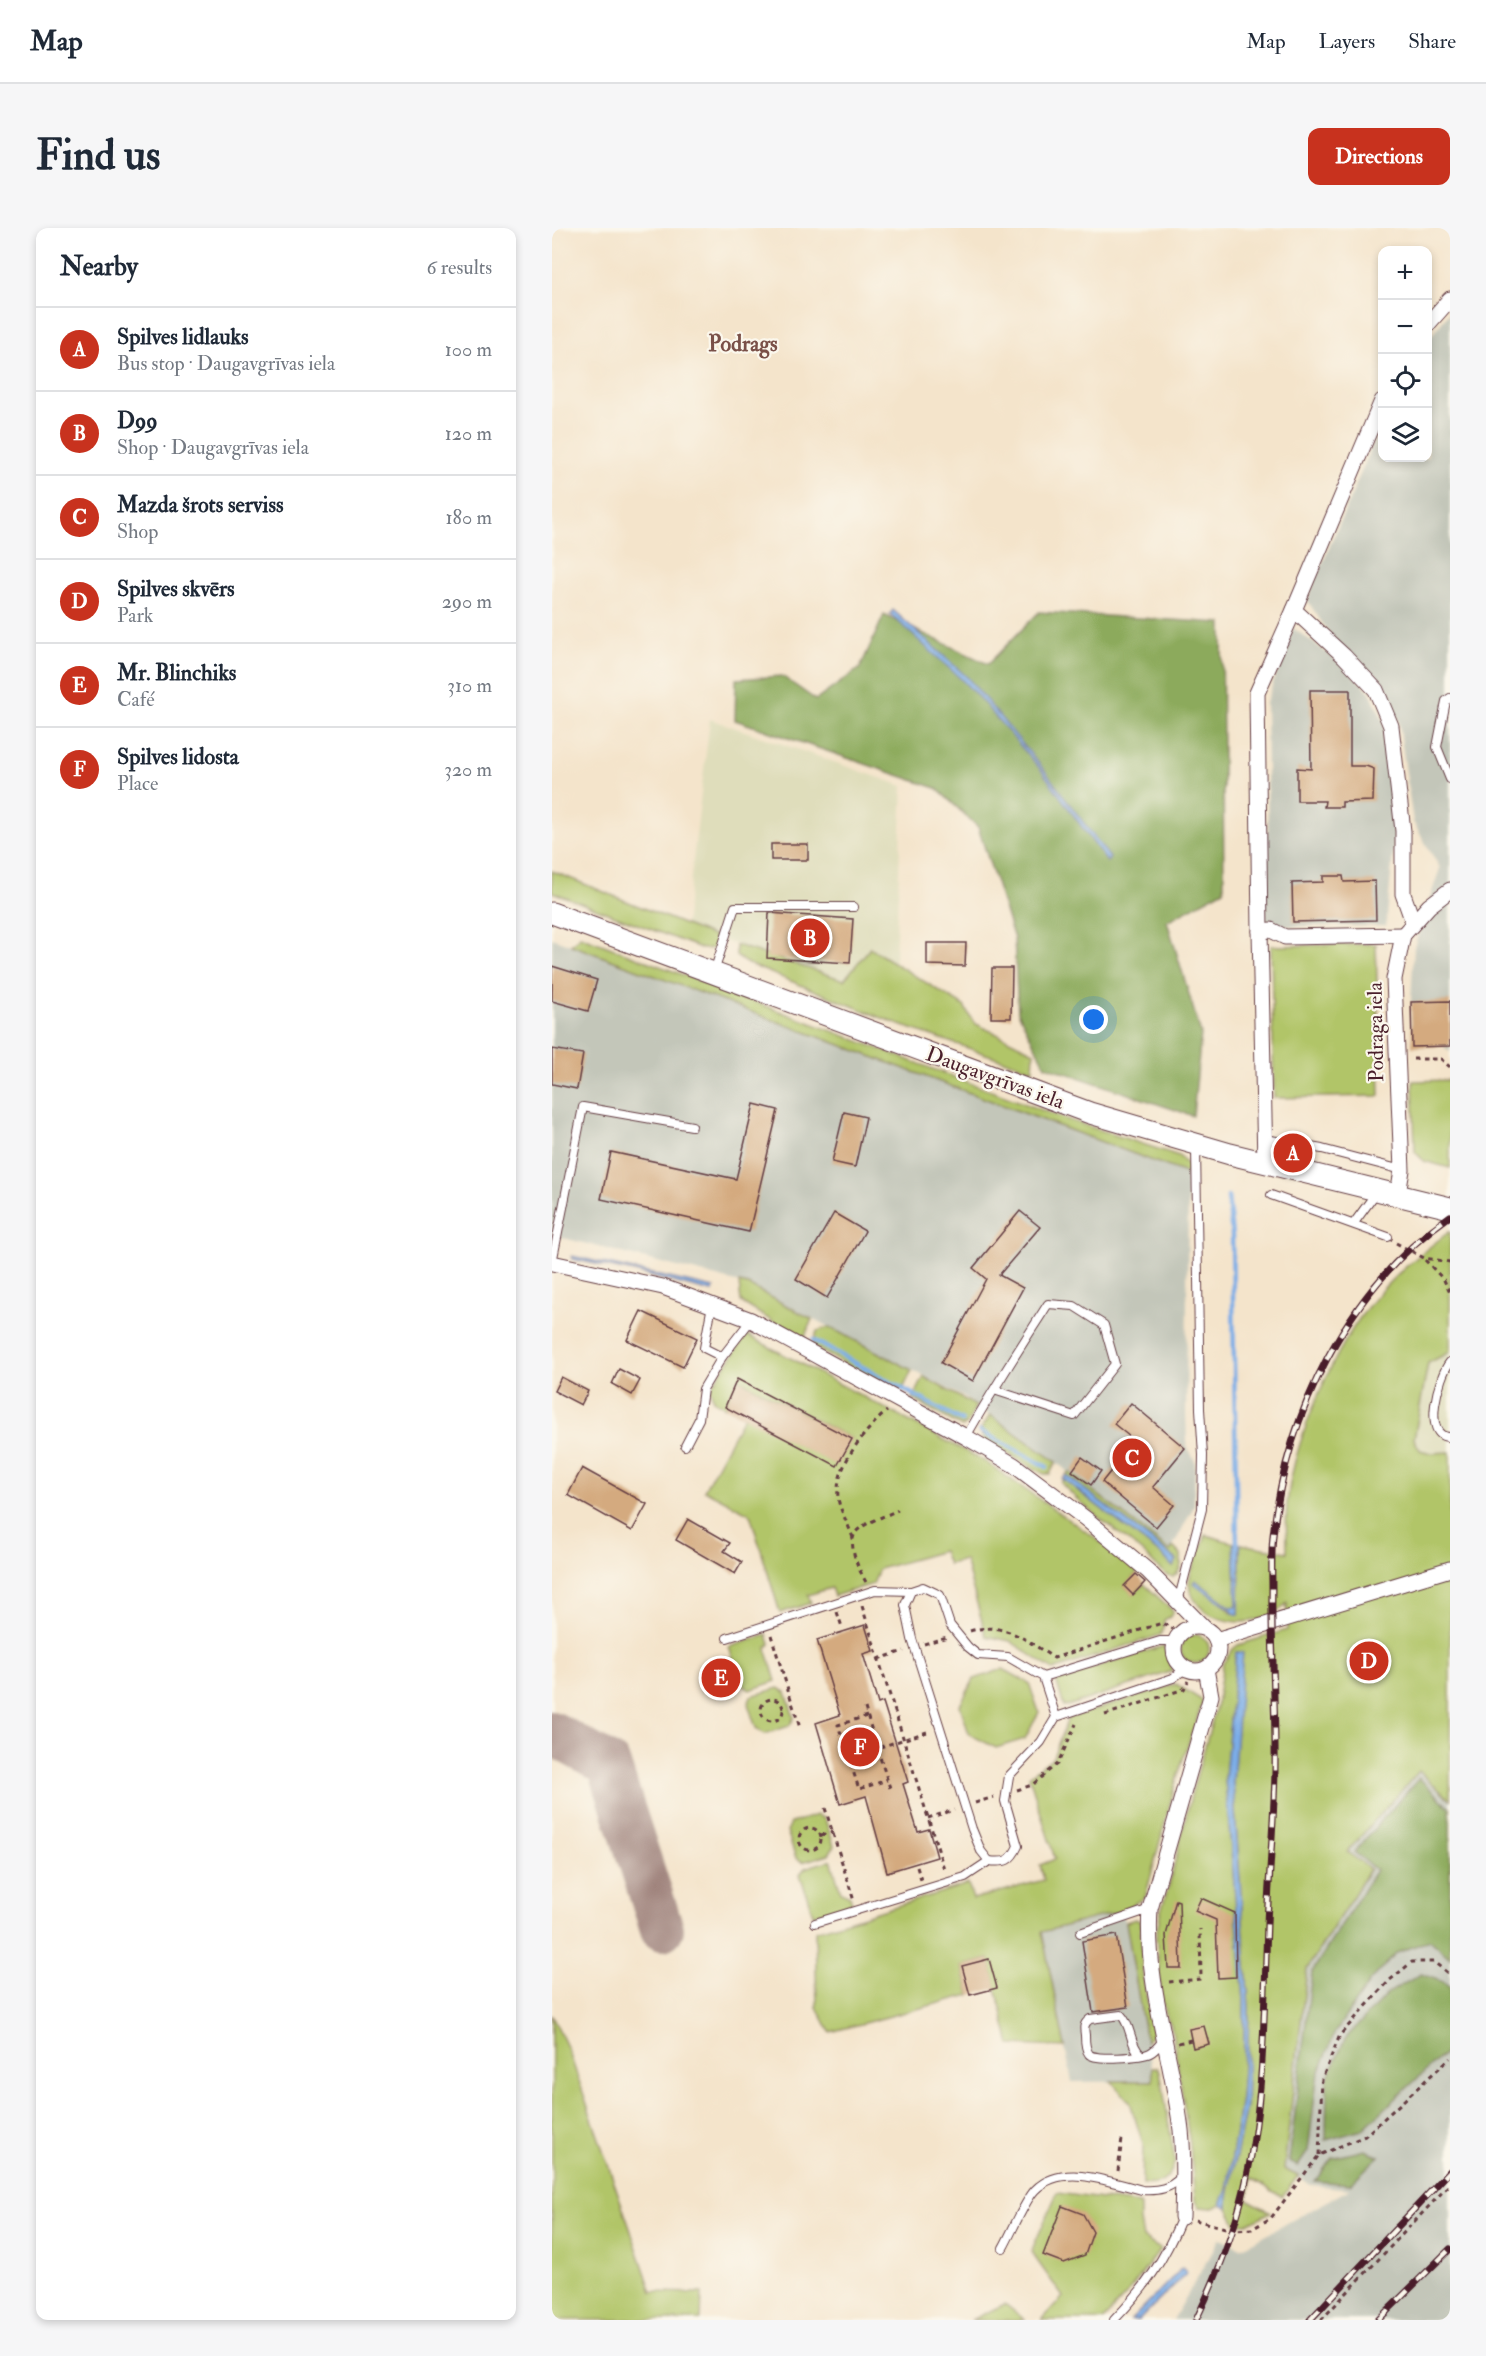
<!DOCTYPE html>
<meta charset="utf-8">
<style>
body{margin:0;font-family:"IM FELL Double Pica",serif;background:#f6f6f7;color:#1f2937}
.controls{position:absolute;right:18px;top:18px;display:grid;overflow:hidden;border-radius:12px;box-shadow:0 3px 9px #0003}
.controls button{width:54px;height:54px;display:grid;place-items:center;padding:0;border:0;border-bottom:2px solid #e0e1e3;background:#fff;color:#1f2937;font:30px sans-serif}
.you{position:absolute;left:542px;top:792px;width:21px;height:21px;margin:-15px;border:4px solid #fff;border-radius:50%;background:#1a73e8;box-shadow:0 0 0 9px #1a73e833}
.badge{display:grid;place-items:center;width:39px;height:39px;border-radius:50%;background:#c8321e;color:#fff;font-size:20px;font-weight:700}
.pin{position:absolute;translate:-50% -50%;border:3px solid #fff;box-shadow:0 2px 6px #0006}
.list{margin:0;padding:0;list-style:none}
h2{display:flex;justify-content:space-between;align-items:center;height:78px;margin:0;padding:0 24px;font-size:26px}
h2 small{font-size:20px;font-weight:400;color:#747a83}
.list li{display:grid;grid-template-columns:39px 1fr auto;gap:18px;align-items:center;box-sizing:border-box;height:84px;padding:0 24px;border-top:2px solid #e0e1e3}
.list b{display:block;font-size:22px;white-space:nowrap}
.list p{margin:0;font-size:20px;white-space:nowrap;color:#747a83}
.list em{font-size:20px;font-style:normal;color:#747a83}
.icon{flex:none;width:33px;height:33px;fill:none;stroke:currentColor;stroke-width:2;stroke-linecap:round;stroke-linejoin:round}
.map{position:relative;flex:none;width:898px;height:2092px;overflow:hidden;border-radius:12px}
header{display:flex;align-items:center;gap:36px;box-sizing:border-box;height:84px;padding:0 30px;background:#fff;border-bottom:2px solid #e0e1e3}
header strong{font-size:28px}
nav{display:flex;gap:33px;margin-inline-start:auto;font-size:21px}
.intro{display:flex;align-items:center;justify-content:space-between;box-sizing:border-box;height:144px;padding:0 36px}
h1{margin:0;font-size:42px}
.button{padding:15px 27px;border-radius:12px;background:#c8321e;color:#fff;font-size:21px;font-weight:700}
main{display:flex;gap:36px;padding:0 36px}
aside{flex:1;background:#fff;border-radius:12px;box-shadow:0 3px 9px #0003}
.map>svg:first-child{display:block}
.built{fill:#dfddbb}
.industrial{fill:#c3c6b9}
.green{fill:#b1c568;stroke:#7e724a;stroke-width:1.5}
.forest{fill:#8caa5c;stroke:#6b6444;stroke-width:1.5}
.water{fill:#7bade7;stroke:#626689;stroke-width:1.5}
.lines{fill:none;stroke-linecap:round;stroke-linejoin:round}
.stream{stroke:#7bade7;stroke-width:4.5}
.taxiway{stroke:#9f827b;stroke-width:44}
.building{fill:#d4aa7f}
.service-casing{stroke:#643d43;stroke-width:10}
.minor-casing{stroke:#643d43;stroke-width:17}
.secondary-casing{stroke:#643d43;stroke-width:23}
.path{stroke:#643d43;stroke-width:3;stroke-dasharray:4.5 4.5;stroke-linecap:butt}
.service{stroke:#fff;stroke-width:8}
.minor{stroke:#fff;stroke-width:15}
.secondary{stroke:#fff;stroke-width:21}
.rail-casing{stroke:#4a1f2b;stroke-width:7}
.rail{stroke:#fbf7ec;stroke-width:4.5;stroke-dasharray:14;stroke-linecap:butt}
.labels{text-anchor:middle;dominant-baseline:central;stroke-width:4.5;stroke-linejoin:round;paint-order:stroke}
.street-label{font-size:21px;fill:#4a1f2b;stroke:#fbf7ec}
.neighbourhood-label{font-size:22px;font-weight:bold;fill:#7a5048;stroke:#fbf7ec}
</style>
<header>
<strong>Map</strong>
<nav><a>Map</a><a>Layers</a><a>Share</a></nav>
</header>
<div class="intro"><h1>Find us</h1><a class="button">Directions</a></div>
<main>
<aside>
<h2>Nearby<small>6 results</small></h2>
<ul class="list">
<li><span class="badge">A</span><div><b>Spilves lidlauks</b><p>Bus stop · Daugavgrīvas iela</p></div><em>100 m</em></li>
<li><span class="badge">B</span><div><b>D99</b><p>Shop · Daugavgrīvas iela</p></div><em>120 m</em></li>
<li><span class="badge">C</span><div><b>Mazda šrots serviss</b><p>Shop</p></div><em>180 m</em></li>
<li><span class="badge">D</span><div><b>Spilves skvērs</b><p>Park</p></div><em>290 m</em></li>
<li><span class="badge">E</span><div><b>Mr. Blinchiks</b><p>Café</p></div><em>310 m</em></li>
<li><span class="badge">F</span><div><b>Spilves lidosta</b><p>Place</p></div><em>320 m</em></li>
</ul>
</aside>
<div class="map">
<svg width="898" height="2092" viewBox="0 0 898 2092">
<rect width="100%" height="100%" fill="#fbf7ec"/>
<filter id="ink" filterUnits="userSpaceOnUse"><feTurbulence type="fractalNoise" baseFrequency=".0167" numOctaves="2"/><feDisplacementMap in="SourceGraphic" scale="12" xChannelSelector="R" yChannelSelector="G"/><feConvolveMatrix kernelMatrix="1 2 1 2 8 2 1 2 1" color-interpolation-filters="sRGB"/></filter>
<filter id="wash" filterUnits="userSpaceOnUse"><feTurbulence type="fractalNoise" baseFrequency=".008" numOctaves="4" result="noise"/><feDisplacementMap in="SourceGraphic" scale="24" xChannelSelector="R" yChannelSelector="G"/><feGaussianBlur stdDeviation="1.35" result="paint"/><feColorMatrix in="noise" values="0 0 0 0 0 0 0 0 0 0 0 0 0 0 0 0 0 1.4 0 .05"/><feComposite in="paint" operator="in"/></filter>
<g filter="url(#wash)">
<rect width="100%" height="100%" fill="#f4e4cb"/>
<g class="built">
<polygon points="158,491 351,558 341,772 133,699"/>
<polygon points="898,1124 898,1224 879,1225 868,1222 862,1211 876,1135"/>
</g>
<g class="industrial">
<polygon points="898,84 898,824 891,818 860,819 859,774 862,719 888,640 861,594 847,494 830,459 783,414 755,372 830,195 830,230 876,230 876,112"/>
<polygon points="741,400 789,435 818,464 834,499 844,595 834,698 714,698 710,608 716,606 714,475"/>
<polygon points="0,710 636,946 634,1186 635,1218 643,1233 642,1278 618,1324 513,1241 412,1169 196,1057 0,1007"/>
<polygon points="867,1543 898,1572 898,2092 621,2092 668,2010 689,2020 798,1961 759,1957 732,1941 755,1741 818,1641 795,1624"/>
<polygon points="566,1684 572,1690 576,1700 602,1853 520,1854 490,1704"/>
</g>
<g class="green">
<polygon points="0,643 168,711 163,720 151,721 0,664"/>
<polygon points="28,708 511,890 627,928 636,937 636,946 19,717"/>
<polygon points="824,716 828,868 722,870 719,718"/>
<polygon points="184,717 292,752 318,720 412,778 422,795 482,824 481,842 345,796 194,735 184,728"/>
<polygon points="898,852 898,940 872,933 863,924 861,853"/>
<path d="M898 1003V1124L876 1135 862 1211 868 1222 879 1225 898 1224V1572L867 1543 795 1624 818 1641 755 1741 732 1941 746 1948 730 1969 700 1950 695 1971 719 1984 695 1996 684 1995 676 1980V1968L694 1878 697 1780 681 1554 690 1425 684 1424 673 1551 692 1772V1824L689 1870 675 1962 669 1976 660 1980 648 1979 643 1972 638 1916 624 1827 619 1797 613 1786 609 1766 604 1708 608 1686 618 1654 639 1568 665 1476 671 1435 681 1421 686 1417 735 1402V1375C710 1404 644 1401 637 1356 636 1345 650 1319 654 1307L682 1315 685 1378 679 1379 643 1352 681 1385 687 1386 688 1316 735 1324C735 1306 733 1287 736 1269 744 1207 783 1118 823 1070 845 1044 871 1024 898 1003Z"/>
<polygon points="187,1055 196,1057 260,1091 253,1108 247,1110 189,1074"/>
<polygon points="277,1099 360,1142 351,1161 344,1164 260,1118 265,1103"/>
<polygon points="195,1107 432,1233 542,1309 586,1344 573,1358 581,1366 592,1356 621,1383 618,1389 612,1392 612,1400 608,1407 501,1442 458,1413 434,1408 413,1332 396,1336 391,1323 327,1341 321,1356 282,1368 279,1360 256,1367 259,1375 228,1385 198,1286 152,1262 192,1188 285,1237 300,1211 186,1151 173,1179 161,1172 158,1160"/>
<polygon points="372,1149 424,1178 415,1196 410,1199 361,1171"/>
<polygon points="438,1187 504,1234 498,1246 492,1246 433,1213 428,1203"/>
<path d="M517 1244 618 1323 621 1319 629 1327C630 1337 629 1343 621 1349 607 1345 599 1331 588 1322 561 1300 533 1281 509 1255L511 1251 612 1329 621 1339 625 1332 514 1247Z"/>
<polygon points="215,1407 218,1416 214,1420 224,1453 198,1462 190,1457 177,1419"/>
<circle cx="643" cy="1421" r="14"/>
<polygon points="612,1418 621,1443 512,1479 504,1451"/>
<polygon points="451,1441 477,1455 487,1484 473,1511 444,1520 417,1506 408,1477 422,1451"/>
<polygon points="624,1456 651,1473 625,1549 593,1670 566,1684 490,1704 513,1819 458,1817 437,1731 410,1738 418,1767 278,1804 265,1779 263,1703 416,1656 421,1671 492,1652 488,1637 503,1631 477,1548 501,1529 516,1490"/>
<polygon points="226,1460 234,1464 242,1490 237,1498 213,1506 204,1500 196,1476 199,1468"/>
<polygon points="265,1587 273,1591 282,1618 277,1626 251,1634 244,1630 235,1603 239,1595"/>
<polygon points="279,1632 289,1664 298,1668 300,1675 261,1687 248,1646 253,1640"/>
<polygon points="583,1691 588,1693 591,1749 601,1806 594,1813 574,1694"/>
<polygon points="0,1787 16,1821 100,2064 150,2065 149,2092 0,2092"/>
<path d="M600 1839H605L608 1843 623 1933C618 1951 609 1959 590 1956L591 1916 578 1874 559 1853H601Z"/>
<polygon points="505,1965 588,1976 588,1993 591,2010 608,2021 575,2066 551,2092 490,2092 511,2069 479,2024"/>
<polygon points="453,2076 473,2092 419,2092"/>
</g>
<g class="forest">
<polygon points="487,384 670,395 672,662 615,693 649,806 641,888 493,838 466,784 462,711 426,599 384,560 183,492 184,451 230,448 264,472 308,440 332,387 436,436"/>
<polygon points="867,1550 898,1580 898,1730 878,1712 845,1725 818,1753 783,1804 765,1851 756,1923 746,1938 737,1934 760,1744 824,1642 802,1624"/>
<polygon points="869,1746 891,1754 898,1760 898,1820 810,1902 774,1912 775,1851 793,1811 836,1765"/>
<polygon points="813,1922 827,1928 798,1956 763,1953 780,1930"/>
</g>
<g class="water">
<polygon points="341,382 415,449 493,543 558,630 555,634 490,543 430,473 409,451 338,386"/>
<polygon points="20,1028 162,1060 160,1064 82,1044 21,1031"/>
<polygon points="514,1247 625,1332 621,1339 612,1329 511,1251"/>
<polygon points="682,1315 688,1316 687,1387 681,1385 680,1382 641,1355 643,1352 679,1379 685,1378"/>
<polygon points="684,1424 691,1425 681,1554 697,1780 694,1878 676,1968 676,1980 669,1976 675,1962 689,1870 692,1824 692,1772 673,1551"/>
<polygon points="630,2040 635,2045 587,2092 579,2092"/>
</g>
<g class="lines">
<g class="stream">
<polyline points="676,969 680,1007 685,1320"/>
<polyline points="261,1112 410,1193"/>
<polyline points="428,1203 495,1239"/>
</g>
<polyline class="taxiway" points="0,1505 57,1537 110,1701"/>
</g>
<g id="blocks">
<g class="building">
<polygon points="758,462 798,462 798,538 814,538 822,541 821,573 790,574 790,579 772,579 773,573 745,573 745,540 759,541"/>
<rect x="219" y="616" width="37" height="16"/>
<polygon points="771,648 791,648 792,654 823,653 824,692 741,694 740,655 771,654"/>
<polygon points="217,685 301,691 298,735 215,730"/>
<polygon points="375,715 414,715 413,738 375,737"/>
<polygon points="0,738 45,752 36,783 0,773"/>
<polygon points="440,740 460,740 459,790 439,790"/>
<polygon points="898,773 898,818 860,819 859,774"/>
<polygon points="0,821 31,826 25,861 0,856"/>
<polygon points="202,876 226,882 197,1004 49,971 59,924 184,951"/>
<polygon points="292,884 314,889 303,939 280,934"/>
<polygon points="468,983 488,999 447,1047 471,1060 421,1153 389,1135 434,1051 421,1040"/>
<polygon points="282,985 313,1003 275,1070 244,1051"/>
<polygon points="89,1083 145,1110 131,1139 75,1112"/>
<polygon points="67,1141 88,1152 80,1167 60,1156"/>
<polygon points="9,1149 36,1163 29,1177 2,1163"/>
<polygon points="185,1151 300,1211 285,1238 173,1179"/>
<polygon points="579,1175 633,1220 601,1259 622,1277 604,1299 550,1254 583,1213 562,1196"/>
<polygon points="530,1229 549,1243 539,1257 520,1243"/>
<polygon points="30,1240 95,1276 80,1303 16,1267"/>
<polygon points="136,1291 178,1315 172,1323 190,1334 183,1346 124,1312"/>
<polygon points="584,1346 593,1354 581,1367 572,1358"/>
<polygon points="313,1397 321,1423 311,1426 321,1459 326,1476 331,1474 356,1554 351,1556 366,1604 377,1601 385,1629 335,1644 314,1568 288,1576 264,1495 288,1487 265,1412"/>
<polygon points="177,1439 182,1454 161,1460 157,1445"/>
<polygon points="649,1670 683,1685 684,1749 666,1750 664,1692 643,1683"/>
<polygon points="624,1672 627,1673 629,1740 616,1740 614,1707"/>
<polygon points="564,1707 576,1779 541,1784 530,1713"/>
<polygon points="437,1731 445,1760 418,1767 410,1738"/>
<polygon points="652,1798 657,1816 641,1820 637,1801"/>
<polygon points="510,1978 531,1986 541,2004 533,2027 512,2035 491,2027"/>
</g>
</g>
</g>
<g filter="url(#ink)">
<use href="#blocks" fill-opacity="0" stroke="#643d43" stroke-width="1.5"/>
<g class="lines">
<defs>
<g id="service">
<polyline points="898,470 894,473 885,519 898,551"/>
<polyline points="162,744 183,679 302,679"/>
<polyline points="713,911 770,921 850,942"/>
<polyline points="719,967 836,1009"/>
<polyline points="802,995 824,965"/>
<polyline points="0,1035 31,879 140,898"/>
<polyline points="160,1077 152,1120 170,1129"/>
<path d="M898 1134C887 1147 869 1210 898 1209"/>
<path d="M414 1209C439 1164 468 1120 496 1076L522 1078 552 1097 563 1136 522 1188 442 1162"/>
<polyline points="133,1218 147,1191 151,1161 170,1129 199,1092"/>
<polyline points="626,1374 650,1281 651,1227 648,1181 644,919"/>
<polyline points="175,1410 323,1362 359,1363"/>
<polyline points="491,1449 608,1413 623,1413"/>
<path d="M504 1489 491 1449 456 1429 426 1427 416 1419 398 1397 388 1367 371 1359 359 1363 353 1377 360 1411 420 1601 429 1623 437 1633C454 1635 459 1633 466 1618L453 1573 457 1548 489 1514 504 1489 621 1450 633 1441"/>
<polyline points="263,1695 413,1649 437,1633"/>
<polyline points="528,1705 598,1681"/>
<path d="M589 1827C577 1816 580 1798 569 1787L538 1791C531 1796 532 1800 533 1807 533 1813 533 1821 537 1826 542 1833 590 1829 598 1825 604 1822 608 1816 612 1811"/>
<path d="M451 2020C459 2006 473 1972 483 1962 511 1934 557 1954 590 1962 606 1963 618 1961 629 1949"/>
<path d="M562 2092C595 2058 612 2032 630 1989"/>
</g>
<g id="minor">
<polyline points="876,96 898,71"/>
<polyline points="742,382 792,428 824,462 839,498 851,603 851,666 861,694"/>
<polyline points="708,703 719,702 733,709 851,707"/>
<polyline points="713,935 708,703 705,465 742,382 830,173"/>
<polyline points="846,966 850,942 842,751 851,707 877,678 898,662"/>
<polyline points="0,1035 111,1059 199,1092 414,1209 462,1237 534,1291 596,1343 652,1400"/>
<circle cx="644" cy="1421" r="22"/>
<polyline points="664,1412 898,1341"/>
<path d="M630 1989C631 1960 632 1930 629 1902 620 1829 593 1755 598 1681L659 1468 654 1441"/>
</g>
<polyline id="secondary" points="0,685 538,885 678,926 898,980"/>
</defs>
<use href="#service" class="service-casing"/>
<use href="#minor" class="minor-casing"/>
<use href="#secondary" class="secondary-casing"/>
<g class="path">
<polyline points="861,831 889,831 898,839"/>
<polyline points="844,1015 872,1030 898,1034"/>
<polyline points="873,1032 892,1052 898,1065"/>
<path d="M301 1310C297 1298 290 1286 287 1275 279 1242 312 1203 335 1183"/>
<path d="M314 1354C307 1342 292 1312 307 1301 317 1293 334 1288 346 1282"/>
<polyline points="310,1378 393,1644"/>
<polyline points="285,1384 290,1399"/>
<path d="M418 1403C452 1393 474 1412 502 1430L610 1395 621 1401"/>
<polyline points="219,1407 248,1500"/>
<polyline points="372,1416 395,1409"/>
<polyline points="326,1431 352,1423"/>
<circle cx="220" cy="1482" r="11"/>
<polyline points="313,1480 325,1520"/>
<polyline points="553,1487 632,1461 636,1453"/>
<polyline points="315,1488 286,1497 307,1561 335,1552"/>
<polyline points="338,1560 325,1520 378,1503"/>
<polyline points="465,1562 480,1557 506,1535 524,1496"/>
<polyline points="423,1575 442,1569"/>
<polyline points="273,1580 302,1673"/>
<polyline points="376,1590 402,1582"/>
<circle cx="258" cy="1611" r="11"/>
<polyline points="269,1607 281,1604"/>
<polyline points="365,1639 369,1652"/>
<polyline points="617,1754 649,1751 648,1701"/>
<polyline points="626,1815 639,1812"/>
<polyline points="767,1927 770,1851 788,1807 838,1752 860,1734 882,1734 898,1747"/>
<polyline points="566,1943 570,1910"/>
<polyline points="643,1992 681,2002 700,2001 719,1990 767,1927 813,1908 898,1830"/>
<polyline points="769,2092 898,1956"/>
</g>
<use href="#service" class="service"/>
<use href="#minor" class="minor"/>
<use href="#secondary" class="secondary"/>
<defs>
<g id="rail">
<path d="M644 2092C666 2046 685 1998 695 1948 713 1866 712 1779 715 1696 717 1645 722 1594 723 1543 724 1483 719 1422 720 1361 720 1344 719 1326 721 1308 734 1186 795 1060 898 988"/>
<polyline points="758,2092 898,1943"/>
<polyline points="826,2092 898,2021"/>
</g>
</defs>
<use href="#rail" class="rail-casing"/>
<use href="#rail" class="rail"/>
</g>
</g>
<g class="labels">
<g class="street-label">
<text transform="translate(824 804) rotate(-91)">Podraga iela</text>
<text transform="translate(443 850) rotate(20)">Daugavgrīvas iela</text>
</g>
<g class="neighbourhood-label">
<text x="191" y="116">Podrags</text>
</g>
</g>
</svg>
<div class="controls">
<button>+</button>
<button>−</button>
<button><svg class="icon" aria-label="locate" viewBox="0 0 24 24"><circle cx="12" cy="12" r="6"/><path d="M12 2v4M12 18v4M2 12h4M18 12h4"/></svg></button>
<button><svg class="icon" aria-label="layers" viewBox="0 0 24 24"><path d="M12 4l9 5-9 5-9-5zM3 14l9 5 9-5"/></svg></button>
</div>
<div class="you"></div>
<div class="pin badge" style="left:741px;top:925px">A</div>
<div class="pin badge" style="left:258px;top:710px">B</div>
<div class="pin badge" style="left:580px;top:1230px">C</div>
<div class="pin badge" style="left:817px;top:1433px">D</div>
<div class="pin badge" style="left:169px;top:1450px">E</div>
<div class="pin badge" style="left:308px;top:1519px">F</div>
</div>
</main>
